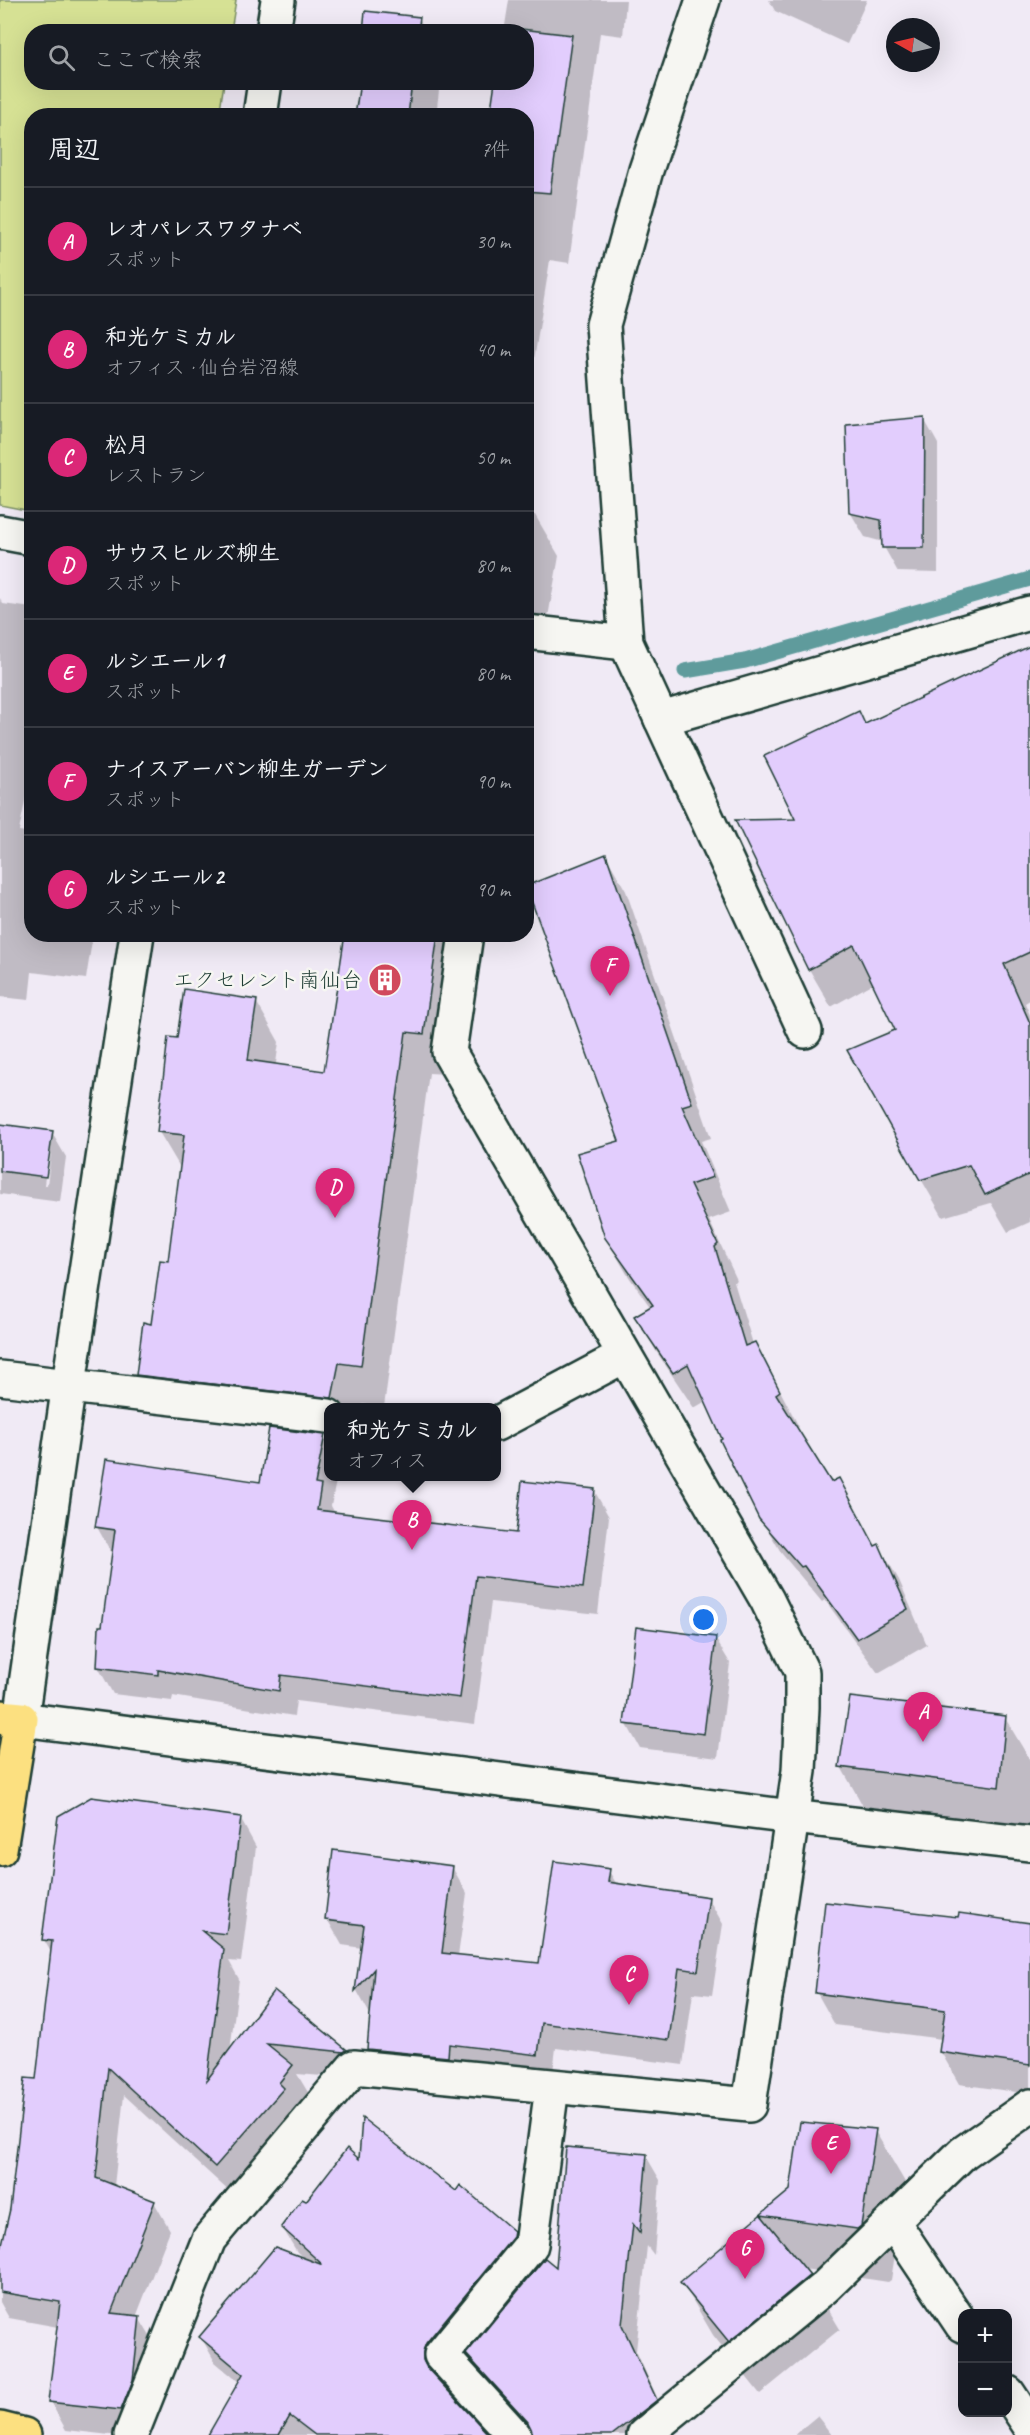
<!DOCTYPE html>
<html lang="ja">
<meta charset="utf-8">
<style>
body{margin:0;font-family:Caveat,"Klee One",sans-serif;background:#20242c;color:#f1f3f6}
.controls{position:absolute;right:18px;bottom:18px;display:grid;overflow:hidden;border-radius:12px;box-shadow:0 6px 24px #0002}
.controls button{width:54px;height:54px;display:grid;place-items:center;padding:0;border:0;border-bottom:2px solid #363941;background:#171b24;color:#f1f3f6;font:30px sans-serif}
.compass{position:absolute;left:886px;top:18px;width:54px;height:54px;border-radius:50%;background:#171b24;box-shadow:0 6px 24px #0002;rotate:278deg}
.you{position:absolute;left:704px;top:1620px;width:21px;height:21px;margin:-15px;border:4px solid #fff;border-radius:50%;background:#1a73e8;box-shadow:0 0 0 9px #1a73e833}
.badge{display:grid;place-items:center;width:39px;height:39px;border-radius:50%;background:#db2777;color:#fff;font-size:20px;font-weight:700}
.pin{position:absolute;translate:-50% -50px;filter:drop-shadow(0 2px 3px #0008)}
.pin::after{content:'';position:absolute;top:32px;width:21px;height:18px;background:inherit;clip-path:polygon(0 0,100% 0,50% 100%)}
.popup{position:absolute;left:324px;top:1403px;width:177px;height:78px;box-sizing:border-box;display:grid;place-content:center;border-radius:12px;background:#171b24;filter:drop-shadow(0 2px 4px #0005);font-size:20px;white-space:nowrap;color:#9ea1a6}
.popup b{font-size:22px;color:#f1f3f6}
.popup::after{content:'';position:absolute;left:50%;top:100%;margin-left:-12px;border:12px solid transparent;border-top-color:#171b24}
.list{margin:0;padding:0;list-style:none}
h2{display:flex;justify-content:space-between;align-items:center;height:78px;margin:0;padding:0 24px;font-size:26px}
h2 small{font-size:20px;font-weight:400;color:#9ea1a6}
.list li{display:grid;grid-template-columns:39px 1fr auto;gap:18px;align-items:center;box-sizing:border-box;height:108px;padding:0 24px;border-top:2px solid #363941}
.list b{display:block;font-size:22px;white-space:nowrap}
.list p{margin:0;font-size:20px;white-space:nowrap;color:#9ea1a6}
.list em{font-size:20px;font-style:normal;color:#9ea1a6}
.icon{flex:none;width:33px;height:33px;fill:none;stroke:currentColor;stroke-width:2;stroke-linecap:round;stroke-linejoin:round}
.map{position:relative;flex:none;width:1030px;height:2435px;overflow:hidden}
.search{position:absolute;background:#171b24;box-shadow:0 6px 24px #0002;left:24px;top:24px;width:510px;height:66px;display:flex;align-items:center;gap:15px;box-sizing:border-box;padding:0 21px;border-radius:24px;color:#9ea1a6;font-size:22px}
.panel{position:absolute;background:#171b24;box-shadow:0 6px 24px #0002;left:24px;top:108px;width:510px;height:834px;border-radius:24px}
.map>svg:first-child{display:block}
.green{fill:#d6e194;stroke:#7a8f64;stroke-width:1.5}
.shadow{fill:#0003;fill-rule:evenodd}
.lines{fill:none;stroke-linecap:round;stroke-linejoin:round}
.stream{stroke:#5e9b9c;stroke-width:15}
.building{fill:#e2cdfd;stroke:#1f3d34;stroke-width:1.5}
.minor-casing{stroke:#1f3d34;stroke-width:38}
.major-casing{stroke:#1f3d34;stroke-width:38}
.minor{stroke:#f6f6f2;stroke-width:33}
.major{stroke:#fce080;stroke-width:33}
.labels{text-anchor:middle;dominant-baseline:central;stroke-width:5;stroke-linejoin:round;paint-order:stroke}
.poi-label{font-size:21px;fill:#1f3d34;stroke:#f6f6f2;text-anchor:end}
</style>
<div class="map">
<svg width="1030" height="2435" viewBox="0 0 1030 2435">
<rect width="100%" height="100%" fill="#f0eaf5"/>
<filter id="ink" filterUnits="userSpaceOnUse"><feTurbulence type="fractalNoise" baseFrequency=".0167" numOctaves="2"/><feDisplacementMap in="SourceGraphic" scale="12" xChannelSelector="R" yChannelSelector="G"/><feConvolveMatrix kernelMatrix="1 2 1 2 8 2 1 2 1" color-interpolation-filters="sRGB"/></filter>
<g filter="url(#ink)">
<polygon class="green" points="0,0 236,0 231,31 32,32 32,82 224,83 219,115 32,116 31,511 0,505"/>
<g class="shadow">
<polygon points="509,0 626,0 623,36 600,33 569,263 550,260 530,385 526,384 526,32 504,32"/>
<polygon points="769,0 867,0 847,44 775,11"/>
<polygon points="419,18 426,32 364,32"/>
<polygon points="361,82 440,82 436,116 357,116"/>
<polygon points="924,419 938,444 938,573 898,572 884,547 883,542 865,537 850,512"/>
<polygon points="526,514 535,515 559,556 544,639 526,636"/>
<polygon points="0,598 3,604 32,608 32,767 19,831 32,833 32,934 93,934 86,979 32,972 29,1000 0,997"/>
<polygon points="1030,648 1030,1000 1025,1003 1030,1015 1030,1222 1008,1232 991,1203 943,1217 921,1179 897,1030 874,983 831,1007 809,969 797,821 865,726"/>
<polygon points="606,856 626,891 711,1138 701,1141 731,1212 709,1220 737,1280 734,1282 753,1344 774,1379 799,1427 796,1428 831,1484 858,1515 876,1547 879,1546 899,1580 927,1645 878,1673 825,1600 822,1602 782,1554 761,1518 706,1401 694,1408 656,1351 636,1316 651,1308 627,1274 606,1238 621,1142"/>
<polygon points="346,934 467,934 447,1074 429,1073 384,1407 362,1404 361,1408 328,1408 328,1435 323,1435 328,1443 328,1476 337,1476 331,1506 335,1513 517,1535 594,1490 609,1517 598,1614 491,1602 475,1724 296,1701 294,1716 173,1696 172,1701 113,1694 98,1667 112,1554 97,1527 261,1484 270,1428 161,1415 138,1375 169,1263 181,1169 159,1132 178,1039 256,1001 279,1042 274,1077 324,1083"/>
<path d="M0 1125 52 1133 66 1157 60 1202 0 1194ZM48 1153H51L47 1185H44Z"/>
<polygon points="715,1638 730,1663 718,1758 640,1748 626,1723"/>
<polygon points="1005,1718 1030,1760 1030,1828 871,1820 841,1767"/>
<polygon points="240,1818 256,1847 241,1962 229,1961 239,1979 230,2051 274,1992 346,2051 362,2079 297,2074 309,2094 295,2110 299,2117 232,2194 124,2095 114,2186 154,2202 170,2230 136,2317 139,2318 156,2346 138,2435 110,2435 66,2430 50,2401 58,2327 9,2318 0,2302 0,2260 37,2080 52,1954 44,1940"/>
<polygon points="452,1867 467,1893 458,1956 540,1965 609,1871 617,1885 708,1898 723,1924 712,1995 693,1993 683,2065 556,2048 552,2080 384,2075 369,2049 371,2016 357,1991 362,1948 342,1945 327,1919"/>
<polygon points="959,1918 1030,1924 1030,2094 959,2084 941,2052 942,2039 835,2025 817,1993"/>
<polygon points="875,2131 906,2184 891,2280 888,2282 804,2269 840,2329 760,2394 713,2335 682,2282 791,2191"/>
<polygon points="646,2156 660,2180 654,2255 647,2246 636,2351 670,2426 658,2435 533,2435 482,2379 468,2354 557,2270"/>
<polygon points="360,2162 456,2193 513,2232 527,2257 440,2368 436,2377 487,2435 214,2435 240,2383 215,2362 201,2337 306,2260 297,2252 282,2227 306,2203"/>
<polygon points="817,2416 832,2435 794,2435"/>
</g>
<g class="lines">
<polyline class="stream" points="685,671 745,661 1030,579"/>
</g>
<g class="building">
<polygon points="365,11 420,17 418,32 363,32"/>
<polygon points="504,27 572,35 550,193 526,191 526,116 490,116 495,82 526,82 526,32 503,32"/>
<polygon points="360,82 412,82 408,116 355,116"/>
<polygon points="925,417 924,548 882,548 881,520 849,513 846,424"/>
<polygon points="1030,646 1030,952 1004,964 1030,1023 1030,1174 985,1195 969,1165 920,1180 847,1050 895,1030 854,945 808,970 735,820 795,819 764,756 859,711 865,724"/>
<polygon points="606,854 692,1103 682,1106 713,1177 690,1185 718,1244 715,1247 745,1346 755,1342 780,1391 776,1394 831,1482 839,1478 875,1546 879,1544 908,1609 857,1639 804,1566 801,1567 759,1519 720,1440 722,1439 688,1364 673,1373 634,1316 653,1305 605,1238 577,1153 619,1141 526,886"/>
<polygon points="345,934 438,934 424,1034 406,1032 361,1366 339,1363 332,1398 136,1375 143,1322 151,1324 160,1260 168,1261 184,1135 157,1132 168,1037 177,1038 184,989 257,1000 248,1060 324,1071"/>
<polygon points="0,1124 53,1131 46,1177 0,1171"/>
<polygon points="269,1428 325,1435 315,1484 321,1485 317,1510 516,1533 522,1481 595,1489 583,1588 476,1576 460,1698 281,1675 279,1691 158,1670 158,1675 97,1667 99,1626 102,1626 115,1530 95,1527 106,1459 260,1482"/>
<polygon points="636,1627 716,1637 704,1734 624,1724"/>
<polygon points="850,1697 1006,1716 999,1787 839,1767"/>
<polygon points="91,1797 241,1817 226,1934 202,1931 224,1949 207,2080 274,1990 347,2050 344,2052 267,2044 293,2065 279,2083 284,2088 215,2167 108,2068 96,2178 155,2201 111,2313 140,2316 133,2380 121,2410 48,2402 60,2302 0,2292 0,2253 10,2209 25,2078 36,2079 52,1941 42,1940 58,1816"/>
<polygon points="333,1850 453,1866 442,1953 539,1963 554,1861 610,1869 608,1882 709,1897 698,1971 679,1968 669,2040 542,2023 538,2055 449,2044 448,2057 367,2049 374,1969 355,1991 364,1925 325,1920"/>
<polygon points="825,1902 958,1917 959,1913 1030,1923 1030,2065 939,2052 945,2010 815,1993"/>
<polygon points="362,2118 456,2191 460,2185 514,2231 513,2237 426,2343 423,2352 423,2360 427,2368 489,2435 315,2435 290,2416 279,2435 208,2435 243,2374 199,2337 275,2247 323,2265 281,2227 302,2199 306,2201 347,2148 359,2159"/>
<polygon points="800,2122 876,2129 861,2226 857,2229 761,2215 810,2275 729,2342 680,2282 790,2190"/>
<polygon points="566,2147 647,2154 640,2233 633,2224 622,2325 657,2400 612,2435 532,2435 528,2422 466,2354 545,2258 556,2267"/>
</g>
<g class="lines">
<defs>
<g id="minor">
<polyline points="703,0 646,170 603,325 626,643 805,1031"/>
<polyline points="273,32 278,0"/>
<polyline points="260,116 265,82"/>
<polyline points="0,532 32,538"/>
<polyline points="526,632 626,643"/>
<polyline points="661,719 1030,613"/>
<polyline points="137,934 69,1384 21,1719 792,1817 1030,1844"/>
<polyline points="0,1378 328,1416"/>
<polyline points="496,1424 624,1356"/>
<polyline points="893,2222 962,2325"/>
<polyline points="1008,2393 1030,2426"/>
<polyline points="131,2435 209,2239 354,2067 749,2105 799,1771 802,1707 802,1672 767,1600 449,1052 466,934"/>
<polyline points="514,2435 441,2355 531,2245 552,2087"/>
<polyline points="644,2435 825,2287 963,2153 1030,2106"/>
</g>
<g id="major">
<polyline points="0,1717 21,1719 0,1849"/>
<polyline points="0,2429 24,2435"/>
</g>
</defs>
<use href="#minor" class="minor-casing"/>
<use href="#major" class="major-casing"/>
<use href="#minor" class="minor"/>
<use href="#major" class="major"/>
</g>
</g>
<defs>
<symbol id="building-disc" viewBox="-11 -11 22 22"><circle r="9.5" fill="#d1495b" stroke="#f6f6f2"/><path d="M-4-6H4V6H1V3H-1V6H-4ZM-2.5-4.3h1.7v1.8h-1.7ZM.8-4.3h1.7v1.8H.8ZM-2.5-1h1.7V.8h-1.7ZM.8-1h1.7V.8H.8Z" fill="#fff"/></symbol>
</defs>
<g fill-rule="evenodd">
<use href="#building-disc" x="366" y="961" width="38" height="38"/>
</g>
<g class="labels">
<g class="poi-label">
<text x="362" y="980">エクセレント南仙台</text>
</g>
</g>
</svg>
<div class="controls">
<button>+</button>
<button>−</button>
</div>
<svg class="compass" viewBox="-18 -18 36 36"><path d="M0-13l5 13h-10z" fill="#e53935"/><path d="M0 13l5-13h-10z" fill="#9ea1a6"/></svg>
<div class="you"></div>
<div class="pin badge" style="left:923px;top:1742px">A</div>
<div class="pin badge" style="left:412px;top:1550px">B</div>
<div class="popup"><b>和光ケミカル</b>オフィス</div>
<div class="pin badge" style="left:629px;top:2005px">C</div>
<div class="pin badge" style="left:335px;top:1218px">D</div>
<div class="pin badge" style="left:831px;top:2174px">E</div>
<div class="pin badge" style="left:610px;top:996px">F</div>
<div class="pin badge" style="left:745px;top:2279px">G</div>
<div class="search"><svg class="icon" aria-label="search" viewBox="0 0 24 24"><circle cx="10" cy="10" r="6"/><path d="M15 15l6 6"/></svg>ここで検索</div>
<section class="panel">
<h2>周辺<small>7件</small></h2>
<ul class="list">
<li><span class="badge">A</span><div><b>レオパレスワタナベ</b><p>スポット</p></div><em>30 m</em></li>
<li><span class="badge">B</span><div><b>和光ケミカル</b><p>オフィス · 仙台岩沼線</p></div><em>40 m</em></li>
<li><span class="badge">C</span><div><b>松月</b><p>レストラン</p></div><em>50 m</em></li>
<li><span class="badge">D</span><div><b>サウスヒルズ柳生</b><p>スポット</p></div><em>80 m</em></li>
<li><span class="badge">E</span><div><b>ルシエール1</b><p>スポット</p></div><em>80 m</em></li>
<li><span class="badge">F</span><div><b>ナイスアーバン柳生ガーデン</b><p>スポット</p></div><em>90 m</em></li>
<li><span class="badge">G</span><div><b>ルシエール2</b><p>スポット</p></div><em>90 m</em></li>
</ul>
</section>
</div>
